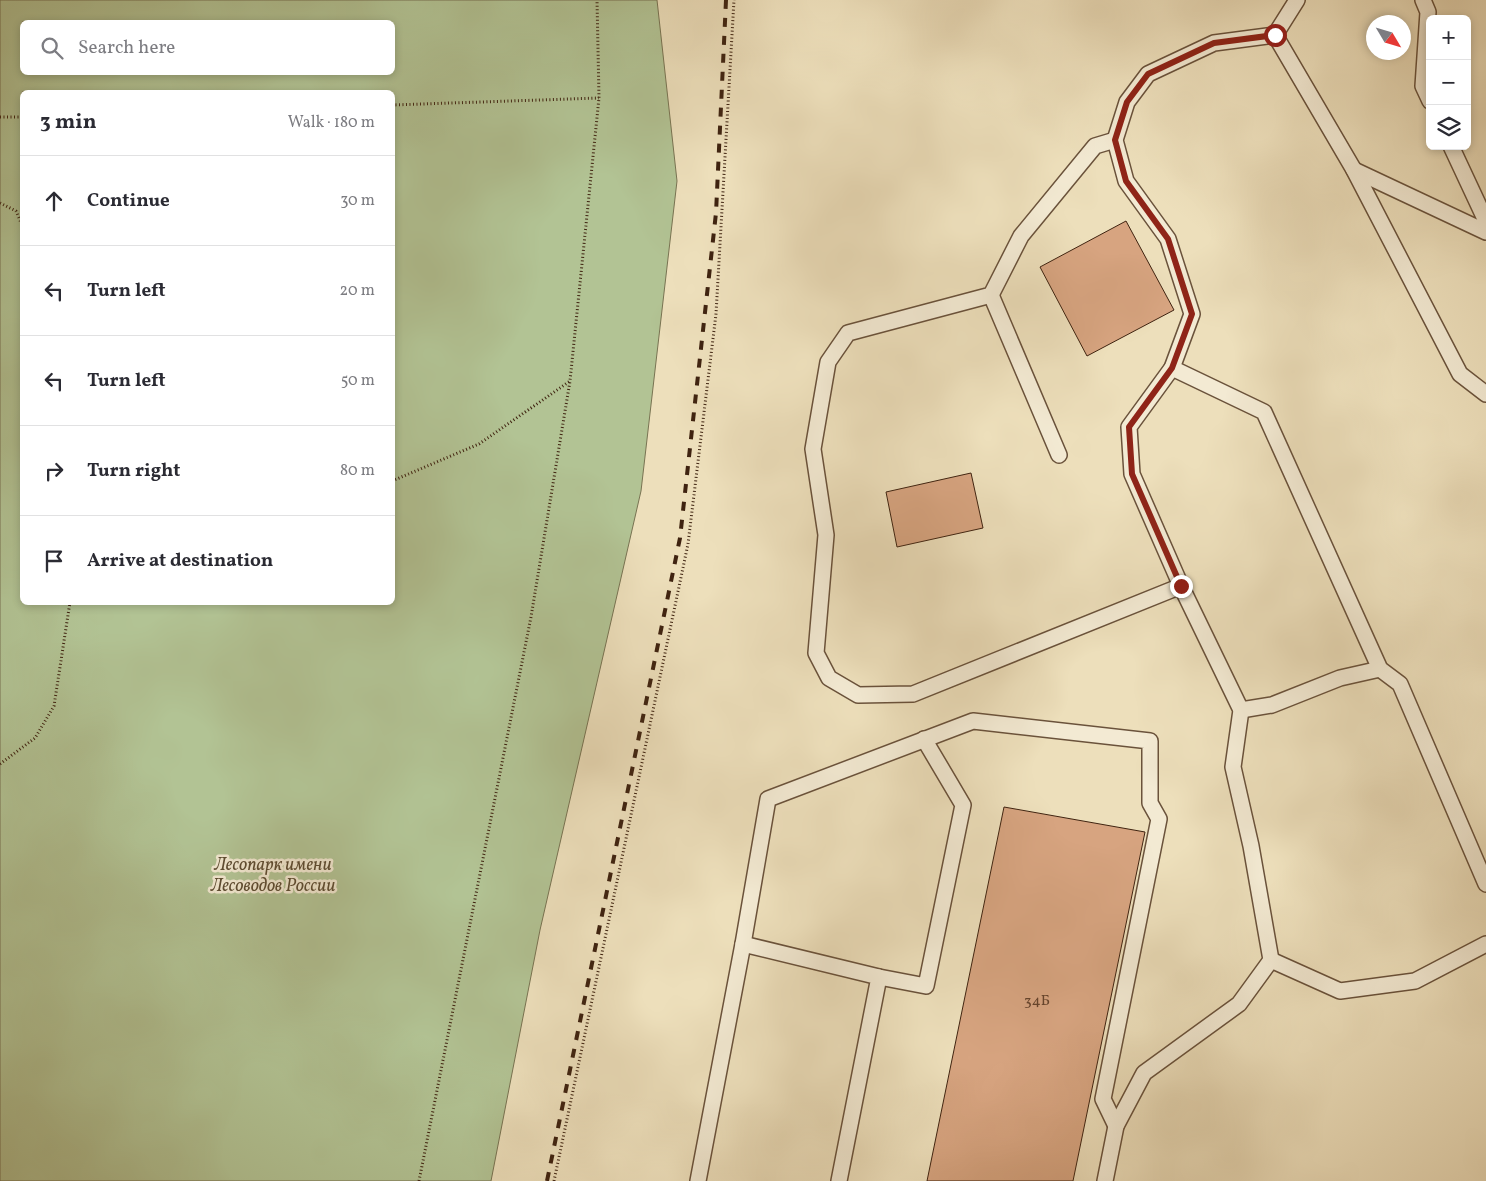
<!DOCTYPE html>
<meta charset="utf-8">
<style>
body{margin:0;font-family:Vollkorn,serif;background:#f2f2f3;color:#2b2b33}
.controls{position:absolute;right:15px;top:15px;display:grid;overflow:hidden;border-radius:8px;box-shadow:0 2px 8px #0003}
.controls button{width:45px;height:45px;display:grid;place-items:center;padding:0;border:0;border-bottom:1px solid #e1e1e2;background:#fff;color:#2b2b33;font:25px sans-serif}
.compass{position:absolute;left:1366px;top:15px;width:45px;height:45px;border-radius:50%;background:#fff;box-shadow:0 2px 8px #0003;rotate:128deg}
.stop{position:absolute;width:15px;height:15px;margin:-11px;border:4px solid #8f2418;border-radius:50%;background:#fff}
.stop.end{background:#8f2418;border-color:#fff;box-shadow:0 1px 5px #0008}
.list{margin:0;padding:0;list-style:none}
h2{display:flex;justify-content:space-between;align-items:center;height:65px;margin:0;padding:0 20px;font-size:21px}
h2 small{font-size:16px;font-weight:400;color:#7c7c81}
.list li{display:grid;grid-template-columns:32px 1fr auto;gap:15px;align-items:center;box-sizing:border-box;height:90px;padding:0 20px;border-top:1px solid #e1e1e2}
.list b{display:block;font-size:19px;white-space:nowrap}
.list em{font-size:16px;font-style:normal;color:#7c7c81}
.icon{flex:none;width:28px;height:28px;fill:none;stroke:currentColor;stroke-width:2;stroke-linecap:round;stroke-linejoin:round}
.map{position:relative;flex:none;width:1486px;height:1181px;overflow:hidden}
.search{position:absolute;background:#fff;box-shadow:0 2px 8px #0003;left:20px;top:20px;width:375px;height:55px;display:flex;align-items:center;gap:12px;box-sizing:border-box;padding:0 18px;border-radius:8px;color:#7c7c81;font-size:19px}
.panel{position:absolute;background:#fff;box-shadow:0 2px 8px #0003;left:20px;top:90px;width:375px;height:515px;border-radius:8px}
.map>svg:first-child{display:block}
.green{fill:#b2c394;stroke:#787352;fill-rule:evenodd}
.building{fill:#d7a480;stroke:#3f2310}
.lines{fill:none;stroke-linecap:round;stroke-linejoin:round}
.lane-casing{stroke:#6a523b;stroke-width:18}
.path{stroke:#3f2310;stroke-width:3;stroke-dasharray:1 2.5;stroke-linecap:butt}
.lane{stroke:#f3ead3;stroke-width:15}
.rail{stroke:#3f2310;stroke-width:4;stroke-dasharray:9 9;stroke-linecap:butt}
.route{stroke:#8f2418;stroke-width:6}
.labels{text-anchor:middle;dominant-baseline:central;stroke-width:5;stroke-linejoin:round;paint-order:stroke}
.number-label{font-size:15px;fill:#65432c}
.park-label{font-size:18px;font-style:italic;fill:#5c4b31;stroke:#f3ead3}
</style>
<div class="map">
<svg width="1486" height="1181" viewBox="0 0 1486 1181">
<rect width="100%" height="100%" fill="#eddfbb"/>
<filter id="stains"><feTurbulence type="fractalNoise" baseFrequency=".004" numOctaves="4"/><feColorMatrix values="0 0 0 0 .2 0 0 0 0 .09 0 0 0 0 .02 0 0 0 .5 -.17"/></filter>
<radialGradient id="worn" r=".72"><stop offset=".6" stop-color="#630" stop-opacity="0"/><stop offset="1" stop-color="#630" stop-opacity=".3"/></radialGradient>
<path class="green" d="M0 0H657L677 181 641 491 540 930 491 1181H0ZM22 22H392V72H22ZM392 92V602H22V92Z"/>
<g class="building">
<polygon points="1126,221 1174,310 1087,356 1040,267"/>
<polygon points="971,473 983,528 897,547 886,492"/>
<polygon points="1004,807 1145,832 1073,1181 927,1181"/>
</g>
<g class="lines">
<defs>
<g id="lane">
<polyline points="1423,0 1428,12 1423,86 1430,101"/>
<polyline points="1275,35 1354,170 1460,374 1486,394"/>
<polyline points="1115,140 1095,146 1021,236 991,295 848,333 828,362 813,449 826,535 816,653 829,678 858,695 913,694 1181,586"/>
<polyline points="1451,146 1486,221"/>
<polyline points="1354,170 1486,232"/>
<polyline points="991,295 1059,455"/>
<polyline points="1172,368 1264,412 1380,669 1400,684 1486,884"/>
<polyline points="1241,710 1272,705 1340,678 1380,669"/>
<polyline points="743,944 768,799 973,721 1150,741 1150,803 1159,819 1103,1099 1116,1126"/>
<polyline points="1271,960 1340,991 1415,981 1486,944"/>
<polyline points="879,977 926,986 963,805 924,739"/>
<polyline points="698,1181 743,944 879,977 839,1181"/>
<polyline points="1105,1181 1116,1126 1144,1073 1239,1004 1271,960 1251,846 1233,767 1241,710 1181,586 1132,474 1129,427 1172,368 1192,314 1168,239 1126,181 1115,140 1127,102 1148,74 1214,43 1275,35 1297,0"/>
</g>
</defs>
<use href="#lane" class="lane-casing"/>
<g class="path">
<polyline points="392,105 599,98"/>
<polyline points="0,117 22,117"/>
<polyline points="0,203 16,211 22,225"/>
<polyline points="392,481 479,444 570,381"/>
<polyline points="0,764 35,738 54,706 70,602"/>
<polyline points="419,1181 531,617 570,381 599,98 597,0"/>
<polyline points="554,1181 688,544 716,314 734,0"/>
</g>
<use href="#lane" class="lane"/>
<polyline class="rail" points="547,1181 680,538 716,213 726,0"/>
</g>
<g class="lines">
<polyline class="route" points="1181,586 1132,474 1129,427 1172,368 1192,314 1168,239 1126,181 1115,140 1127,102 1148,74 1214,43 1275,35"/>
</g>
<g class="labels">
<g class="number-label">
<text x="1037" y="1001">34Б</text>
</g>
<g class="park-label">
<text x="273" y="865">Лесопарк имени<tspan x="273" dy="21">Лесоводов России</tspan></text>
</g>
</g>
<rect width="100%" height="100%" filter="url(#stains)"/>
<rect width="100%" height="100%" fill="url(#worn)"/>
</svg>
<div class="controls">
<button>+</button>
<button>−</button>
<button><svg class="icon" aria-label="layers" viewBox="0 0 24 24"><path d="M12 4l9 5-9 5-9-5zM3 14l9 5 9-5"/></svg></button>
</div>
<svg class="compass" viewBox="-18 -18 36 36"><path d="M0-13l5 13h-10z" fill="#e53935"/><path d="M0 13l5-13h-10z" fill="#7c7c81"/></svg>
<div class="stop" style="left:1275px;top:35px"></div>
<div class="stop end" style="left:1181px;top:586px"></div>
<div class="search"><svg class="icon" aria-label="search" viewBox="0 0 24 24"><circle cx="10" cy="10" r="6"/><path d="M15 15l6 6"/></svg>Search here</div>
<section class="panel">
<h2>3 min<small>Walk · 180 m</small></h2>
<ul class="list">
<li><svg class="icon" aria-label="ahead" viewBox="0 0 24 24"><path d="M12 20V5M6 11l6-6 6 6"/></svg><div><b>Continue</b></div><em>30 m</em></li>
<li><svg class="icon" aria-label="left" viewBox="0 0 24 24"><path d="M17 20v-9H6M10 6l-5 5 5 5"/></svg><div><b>Turn left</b></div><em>20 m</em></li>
<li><svg class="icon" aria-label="left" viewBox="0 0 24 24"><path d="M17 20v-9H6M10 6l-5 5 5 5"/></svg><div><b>Turn left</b></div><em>50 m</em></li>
<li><svg class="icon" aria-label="right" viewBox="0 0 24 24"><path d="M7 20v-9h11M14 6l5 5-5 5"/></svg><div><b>Turn right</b></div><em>80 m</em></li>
<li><svg class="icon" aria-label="arrive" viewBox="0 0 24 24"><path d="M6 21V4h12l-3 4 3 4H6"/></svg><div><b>Arrive at destination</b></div></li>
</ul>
</section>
</div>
